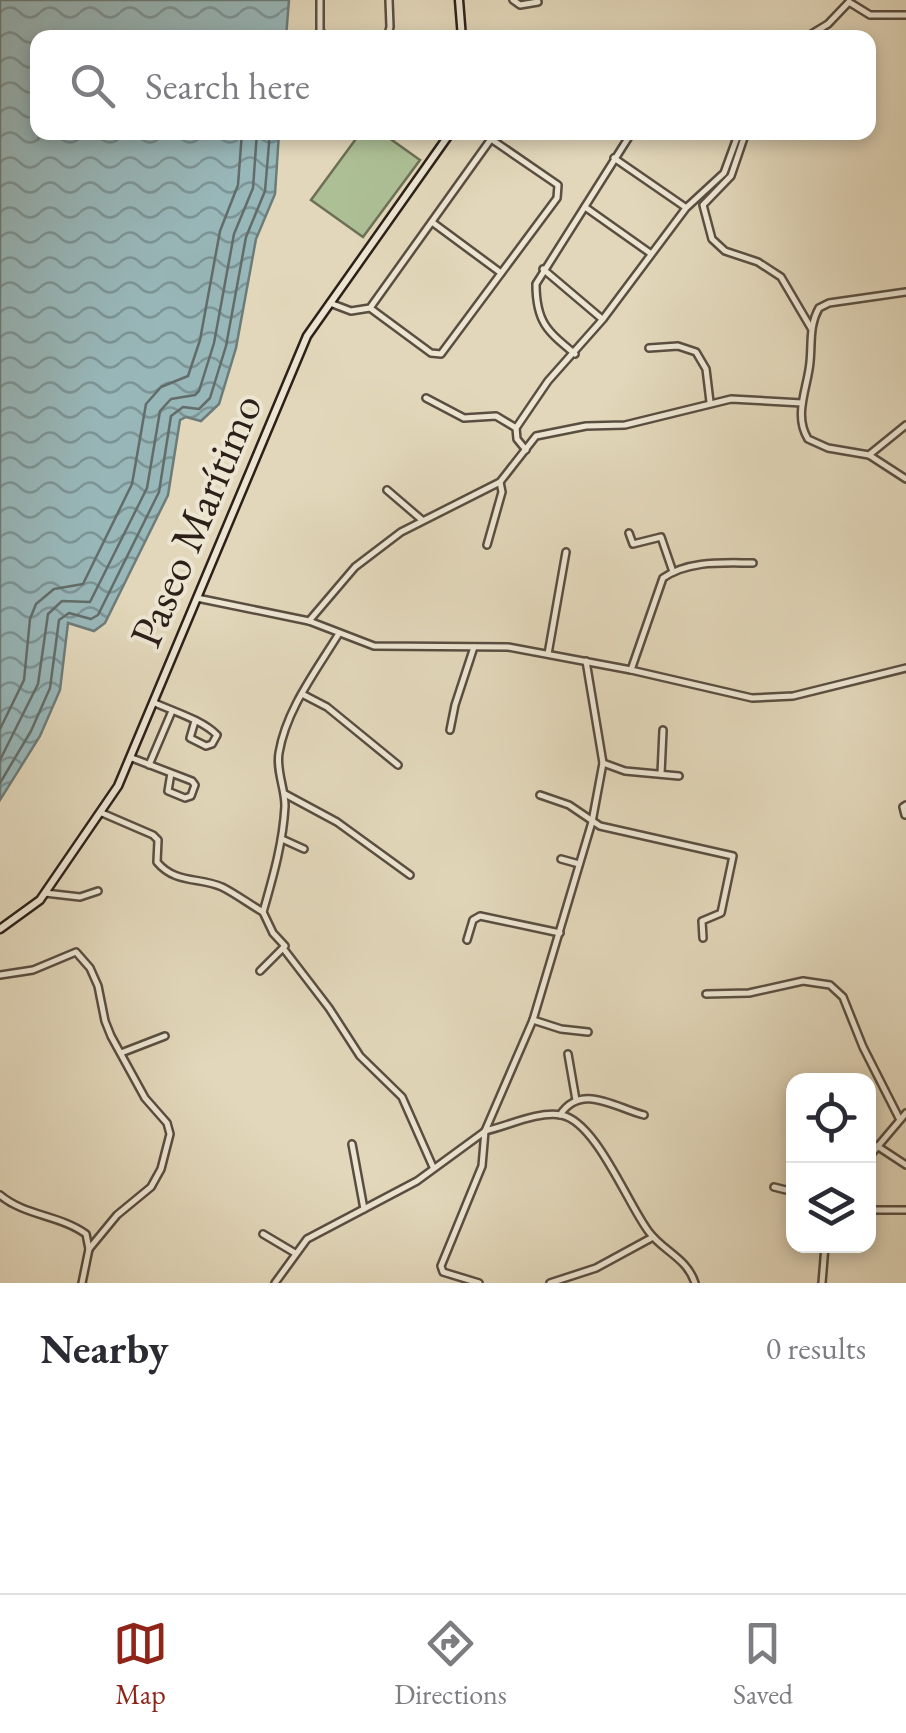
<!DOCTYPE html>
<meta charset="utf-8">
<style>
body{margin:0;font-family:"EB Garamond",serif;background:#f2f2f3;color:#2b2b33}
.controls{position:absolute;right:30px;bottom:30px;display:grid;overflow:hidden;border-radius:20px;box-shadow:0 5px 15px #0003}
.controls button{width:90px;height:90px;display:grid;place-items:center;padding:0;border:0;border-bottom:2px solid #e1e1e2;background:#fff;color:#2b2b33;font:50px sans-serif}
.list{margin:0;padding:0;list-style:none}
h2{display:flex;justify-content:space-between;align-items:center;height:130px;margin:0;padding:0 40px;font-size:42px}
h2 small{font-size:32px;font-weight:400;color:#7c7c81}
.icon{flex:none;width:55px;height:55px;fill:none;stroke:currentColor;stroke-width:2;stroke-linecap:round;stroke-linejoin:round}
.map{position:relative;flex:none;width:906px;height:1283px;overflow:hidden}
.search{position:absolute;background:#fff;box-shadow:0 5px 15px #0003;left:30px;right:30px;top:30px;height:110px;display:flex;align-items:center;gap:25px;box-sizing:border-box;padding:0 35px;border-radius:20px;color:#7c7c81;font-size:38px}
.sheet{height:310px;background:#fff}
nav{display:flex;justify-content:space-around;align-items:center;box-sizing:border-box;height:140px;border-top:2px solid #e1e1e2;background:#fff;font-size:28px;color:#7c7c81}
nav a{display:grid;justify-items:center;gap:5px}
nav .on{color:#8f2418}
.map>svg:first-child{display:block}
.garden{fill:#adbf95;stroke:#6d7057;stroke-width:2.5}
.water{fill:url(#water-waves);stroke:#6d7b79;stroke-width:2.5}
.lines{fill:none;stroke-linecap:round;stroke-linejoin:round}
.shore{stroke:#626c69;stroke-width:2.5}
.street-casing{stroke:#5a4e41;stroke-width:10}
.secondary-casing{stroke:#2d2019;stroke-width:11}
.street{stroke:#ece5d2;stroke-width:5}
.secondary{stroke:#ece5d2;stroke-width:6}
.labels{text-anchor:middle;dominant-baseline:central;stroke-width:8;stroke-linejoin:round;paint-order:stroke}
.street-label{font-size:45px;fill:#2d2019;stroke:#ece5d2}
</style>
<div class="map">
<svg width="906" height="1283" viewBox="0 0 906 1283">
<defs>
<pattern id="water-waves" width="16" height="10" patternUnits="userSpaceOnUse" patternTransform="scale(2.5)"><rect width="16" height="10" fill="#98b7b9"/><path d="M0 5q4-4 8 0t8 0" fill="none" stroke="#7c9496"/></pattern>
</defs>
<rect width="100%" height="100%" fill="#e2d7ba"/>
<filter id="stains"><feTurbulence type="fractalNoise" baseFrequency=".002" numOctaves="4"/><feColorMatrix values="0 0 0 0 .2 0 0 0 0 .09 0 0 0 0 .02 0 0 0 .5 -.17"/></filter>
<radialGradient id="worn" r=".72"><stop offset=".6" stop-color="#630" stop-opacity="0"/><stop offset="1" stop-color="#630" stop-opacity=".3"/></radialGradient>
<polygon class="garden" points="361,132 382,133 420,160 363,237 311,200"/>
<polygon class="water" points="0,0 289,0 286,37 38,38 38,132 279,133 275,194 256,239 236,348 219,404 201,421 186,417 180,420 168,495 105,623 94,631 68,623 60,690 40,736 0,800"/>
<g class="lines">
<g class="shore">
<polyline points="0,729 24,680 30,619 36,604 54,589 83,584 132,484 146,404 161,387 188,376 200,340 220,231 238,185 242,132"/>
<polyline points="0,760 38,684 48,614 62,601 90,602 147,488 160,411 171,399 195,395 199,391 214,343 234,234 253,188 257,132"/>
<polyline points="0,783 31,731 50,688 59,620 69,613 91,619 98,615 159,492 171,416 183,407 199,409 210,398 226,346 246,237 265,191 270,132"/>
</g>
<defs>
<g id="street">
<polyline points="320,0 320,31 327,38"/>
<polyline points="513,0 520,5 538,2"/>
<polyline points="849,2 870,15 906,15"/>
<polyline points="387,38 390,27 389,0"/>
<polyline points="805,38 828,24 848,3"/>
<polyline points="746,132 731,176 703,205 712,239 725,251 758,262 781,277 811,328"/>
<polyline points="614,158 685,207"/>
<polyline points="585,207 650,253"/>
<polyline points="432,222 501,273"/>
<polyline points="543,269 602,319"/>
<path d="M906 292 829 303 819 308C809 326 812 342 810 362 808 387 793 415 808 439L828 448 869 455 906 479"/>
<polyline points="330,303 351,311 370,308 431,353 441,354 557,198 558,185 491,139 370,308"/>
<polyline points="649,348 678,346 696,352 706,369 710,402"/>
<path d="M575 354C547 331 536 322 536 284L632 132"/>
<polyline points="426,398 464,418 496,416 516,428 517,439 526,450"/>
<polyline points="516,428 548,381 603,319 686,208 724,173 739,132"/>
<polyline points="869,455 906,425"/>
<polyline points="387,490 422,520"/>
<polyline points="629,533 633,544 661,537 673,572"/>
<polyline points="487,545 502,492 500,482"/>
<polyline points="197,598 309,621 374,646 508,647 631,670 752,698 793,696 906,668"/>
<polyline points="309,621 355,567 401,532 500,482 536,436 586,426 625,425 731,399 802,403"/>
<polyline points="548,654 566,552"/>
<path d="M586 661 603 763 592 822 533 1020 485 1131C508 1126 537 1111 561 1115 596 1121 628 1205 649 1232 663 1251 687 1258 695 1283"/>
<path d="M631 670 663 578C689 560 723 563 753 563"/>
<polyline points="302,694 327,707 398,765"/>
<path d="M155 703C175 712 202 720 217 735L212 744 206 746 190 738 195 721"/>
<polyline points="450,730 455,705 474,647"/>
<polyline points="132,758 192,781 195,785 191,796 185,798 168,791 171,773"/>
<polyline points="603,763 625,771 679,776"/>
<polyline points="149,765 172,711"/>
<polyline points="661,774 663,730"/>
<polyline points="285,794 337,822 410,875"/>
<polyline points="540,795 569,805 600,826 733,856 721,913 702,921 703,938"/>
<path d="M102 813 153 835 158 840 157 862C175 884 200 877 222 887 236 894 249 904 263 912"/>
<polyline points="905,815 903,807 906,805"/>
<polyline points="282,839 304,849"/>
<polyline points="561,859 579,864"/>
<polyline points="45,893 80,897 98,891"/>
<polyline points="467,940 473,920 480,916 560,933"/>
<polyline points="283,948 329,1008 360,1056 402,1097 433,1167"/>
<path d="M260 971 285 946 273 933 263 912C273 877 283 843 285 806 285 788 276 771 279 753 286 710 316 671 338 635"/>
<polyline points="0,975 33,970 76,952 90,968 98,986 105,1021 111,1036 145,1098 167,1123 170,1134 161,1169 151,1187 117,1215 89,1249"/>
<polyline points="706,994 749,993 803,981 830,985 843,997 863,1047 899,1118"/>
<polyline points="533,1020 561,1029 588,1032"/>
<polyline points="121,1053 165,1036"/>
<polyline points="568,1054 576,1100"/>
<path d="M560 1115C581 1082 616 1108 644 1115"/>
<polyline points="352,1144 364,1209"/>
<polyline points="877,1146 906,1165"/>
<polyline points="868,1158 906,1113"/>
<polyline points="774,1187 794,1192"/>
<path d="M0 1195C25 1216 60 1215 86 1234L89 1249 82 1283"/>
<polyline points="868,1210 906,1210"/>
<polyline points="263,1234 295,1253"/>
<polyline points="275,1283 307,1239 417,1181 484,1132"/>
<polyline points="479,1283 443,1272 441,1266 482,1166 485,1131"/>
<polyline points="550,1283 596,1268 653,1237"/>
<polyline points="822,1283 825,1246"/>
</g>
<g id="secondary">
<polyline points="459,0 462,38"/>
<polyline points="0,929 40,900 118,786 307,336 451,132"/>
</g>
</defs>
<use href="#street" class="street-casing"/>
<use href="#secondary" class="secondary-casing"/>
<use href="#street" class="street"/>
<use href="#secondary" class="secondary"/>
</g>
<g class="labels">
<g class="street-label">
<text transform="translate(195 520) rotate(-67)">Paseo Marítimo</text>
</g>
</g>
<rect width="100%" height="100%" filter="url(#stains)"/>
<rect width="100%" height="100%" fill="url(#worn)"/>
</svg>
<div class="controls">
<button><svg class="icon" aria-label="locate" viewBox="0 0 24 24"><circle cx="12" cy="12" r="6"/><path d="M12 2v4M12 18v4M2 12h4M18 12h4"/></svg></button>
<button><svg class="icon" aria-label="layers" viewBox="0 0 24 24"><path d="M12 4l9 5-9 5-9-5zM3 14l9 5 9-5"/></svg></button>
</div>
<div class="search"><svg class="icon" aria-label="search" viewBox="0 0 24 24"><circle cx="10" cy="10" r="6"/><path d="M15 15l6 6"/></svg>Search here</div>
</div>
<section class="sheet">
<h2>Nearby<small>0 results</small></h2>
<ul class="list">
</ul>
</section>
<nav>
<a class="on"><svg class="icon" aria-label="map" viewBox="0 0 24 24"><path d="M3 6l6-2 6 2 6-2v14l-6 2-6-2-6 2zM9 4v14M15 6v14"/></svg>Map</a>
<a><svg class="icon" aria-label="directions" viewBox="0 0 24 24"><path d="M12 3l9 9-9 9-9-9zM9 14v-3h6M13 9l2 2-2 2"/></svg>Directions</a>
<a><svg class="icon" aria-label="saved" viewBox="0 0 24 24"><path d="M7 4h10v16l-5-4-5 4z"/></svg>Saved</a>
</nav>
